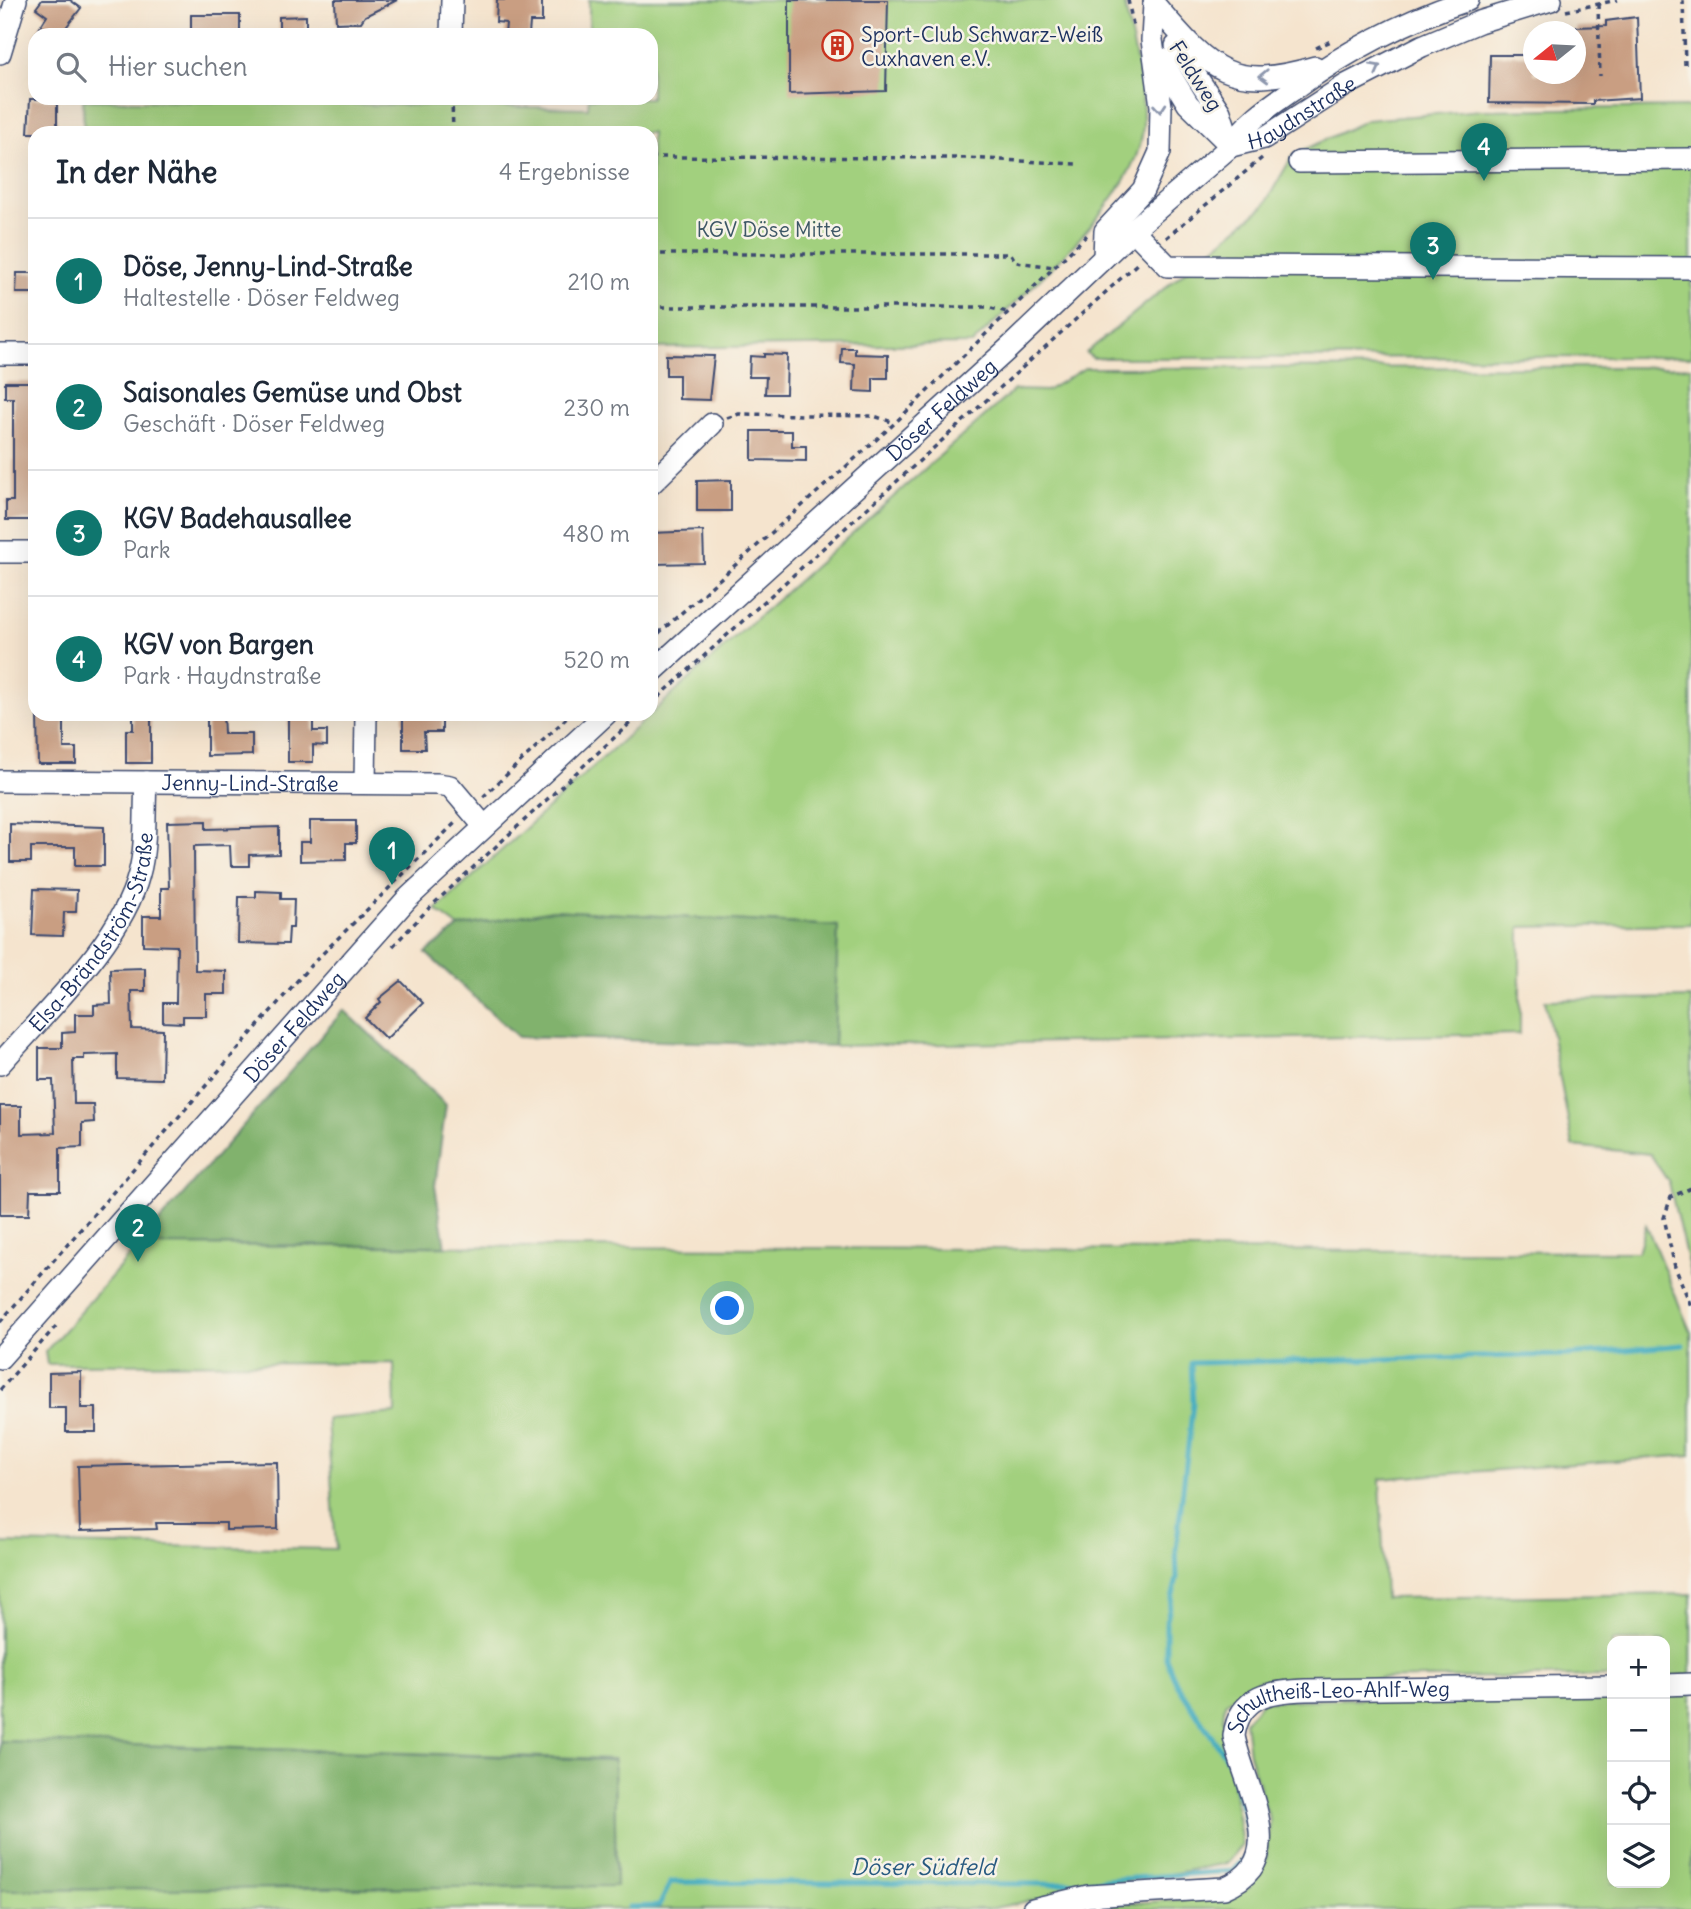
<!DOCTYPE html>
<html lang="de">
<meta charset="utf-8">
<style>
body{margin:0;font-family:Delius,sans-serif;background:#f6f6f7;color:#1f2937}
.controls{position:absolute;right:21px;bottom:21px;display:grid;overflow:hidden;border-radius:14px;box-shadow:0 7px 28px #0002}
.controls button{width:63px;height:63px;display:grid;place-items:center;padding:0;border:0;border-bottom:2px solid #e0e1e3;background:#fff;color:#1f2937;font:35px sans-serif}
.compass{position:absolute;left:1523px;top:21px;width:63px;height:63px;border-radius:50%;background:#fff;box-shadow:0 7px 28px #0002;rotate:252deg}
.you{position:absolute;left:728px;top:1309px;width:24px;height:24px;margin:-18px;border:5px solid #fff;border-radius:50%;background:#1a73e8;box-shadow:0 0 0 10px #1a73e833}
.badge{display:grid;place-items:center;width:46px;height:46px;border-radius:50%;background:#0f766e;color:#fff;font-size:23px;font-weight:700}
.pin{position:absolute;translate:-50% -58px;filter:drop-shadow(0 2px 4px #0008)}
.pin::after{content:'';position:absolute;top:37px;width:24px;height:21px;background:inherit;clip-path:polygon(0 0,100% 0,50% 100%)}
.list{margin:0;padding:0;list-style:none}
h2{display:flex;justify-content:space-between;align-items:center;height:91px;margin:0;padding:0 28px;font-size:30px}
h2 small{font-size:23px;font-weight:400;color:#747a83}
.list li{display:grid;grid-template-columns:46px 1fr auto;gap:21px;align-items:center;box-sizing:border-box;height:126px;padding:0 28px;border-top:2px solid #e0e1e3}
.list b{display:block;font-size:26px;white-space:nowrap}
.list p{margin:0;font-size:23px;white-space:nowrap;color:#747a83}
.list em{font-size:23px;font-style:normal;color:#747a83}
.icon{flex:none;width:38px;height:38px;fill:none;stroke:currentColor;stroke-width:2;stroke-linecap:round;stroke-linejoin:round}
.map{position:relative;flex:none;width:1691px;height:1909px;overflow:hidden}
.search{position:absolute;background:#fff;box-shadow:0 7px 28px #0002;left:28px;top:28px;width:630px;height:77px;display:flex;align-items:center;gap:18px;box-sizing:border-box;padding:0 24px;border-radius:21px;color:#747a83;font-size:26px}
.panel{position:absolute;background:#fff;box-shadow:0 7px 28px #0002;left:28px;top:126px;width:630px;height:595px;border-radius:21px}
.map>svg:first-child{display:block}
.green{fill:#a2d07e;stroke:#5e806e;stroke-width:2}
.forest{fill:#81b26d;stroke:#4e7066;stroke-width:2}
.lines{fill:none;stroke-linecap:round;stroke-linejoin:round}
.stream{stroke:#3fabbf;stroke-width:5}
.building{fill:#c99e82}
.minor-casing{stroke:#3c4a6f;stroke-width:24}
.path{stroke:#3c4a6f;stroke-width:3.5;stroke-dasharray:5 5;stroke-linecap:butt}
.minor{stroke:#fff;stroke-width:21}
.oneway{stroke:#8d97ae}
.labels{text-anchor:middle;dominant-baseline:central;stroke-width:5;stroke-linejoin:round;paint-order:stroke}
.poi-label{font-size:21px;fill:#1b2f5e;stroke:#f7f3e8;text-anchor:start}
.street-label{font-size:21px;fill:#1b2f5e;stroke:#f7f3e8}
.park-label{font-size:21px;fill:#3d5766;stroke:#f7f3e8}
.water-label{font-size:23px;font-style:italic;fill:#285a80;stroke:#f7f3e8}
</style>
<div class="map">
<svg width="1691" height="1909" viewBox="0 0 1691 1909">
<rect width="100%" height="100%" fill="#f7f3e8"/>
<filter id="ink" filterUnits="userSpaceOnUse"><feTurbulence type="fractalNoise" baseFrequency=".0143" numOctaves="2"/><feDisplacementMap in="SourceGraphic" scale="14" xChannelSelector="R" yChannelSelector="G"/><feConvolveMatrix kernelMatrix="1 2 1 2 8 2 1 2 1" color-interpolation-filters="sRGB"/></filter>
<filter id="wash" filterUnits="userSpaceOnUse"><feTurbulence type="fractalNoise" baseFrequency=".00686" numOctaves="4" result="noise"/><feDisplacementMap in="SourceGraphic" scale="28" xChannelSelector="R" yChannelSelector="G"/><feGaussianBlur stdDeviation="1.57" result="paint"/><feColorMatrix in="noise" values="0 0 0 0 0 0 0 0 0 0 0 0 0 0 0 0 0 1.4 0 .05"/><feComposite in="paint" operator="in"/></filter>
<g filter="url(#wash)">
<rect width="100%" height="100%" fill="#f5e4ce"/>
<g class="green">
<path d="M589 0H1124C1131 41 1145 85 1143 126 1141 197 1022 294 972 344L651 348V133H84L83 100 588 108 589 98H651V35H589Z"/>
<polygon points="1691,107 1691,357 1093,358 1086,353 1263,207 1293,155 1367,120 1481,110"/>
<polygon points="1691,367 1691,924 1520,927 1520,1034 834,1046 838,926 553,910 459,927 436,910 752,622 1014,390 1046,391 1085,368"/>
<polygon points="1691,998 1691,1277 1669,1183 1650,1154 1573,1146 1545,1000"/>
<polygon points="1646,1225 1691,1333 1691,1455 1380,1479 1385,1598 1691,1594 1691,1675 1665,1676 1665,1641 1612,1641 1612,1676 1259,1680 1225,1703 1223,1718 1242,1845 1227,1863 988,1909 0,1909 0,1890 616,1886 614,1759 0,1741 0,1543 336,1549 327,1419 395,1413 394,1363 47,1364 45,1352 139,1245 1638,1252"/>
<polygon points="1665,1691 1691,1691 1691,1909 1054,1909 1227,1896 1249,1888 1266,1860 1270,1821 1249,1754 1245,1721 1263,1701 1612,1692 1612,1883 1665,1883"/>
</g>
<g class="forest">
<polygon points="553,910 838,926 834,1046 518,1037 426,953 459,927"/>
<polygon points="344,1010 446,1105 435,1186 445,1246 139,1245"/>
<polygon points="0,1741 614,1760 616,1886 0,1890"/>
</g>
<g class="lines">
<polyline class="stream" points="629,1907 659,1906 671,1882 1049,1884 1232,1871 1247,1856 1249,1844 1244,1812 1229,1762 1176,1683 1166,1658 1166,1623 1177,1578 1176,1549 1193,1403 1191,1363 1568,1355 1683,1345"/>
</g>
<g id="blocks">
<g class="building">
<polygon points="42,0 70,0 81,8 60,35 35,35 47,16 36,8"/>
<polygon points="335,0 397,0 365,16 361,22 336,23"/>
<polygon points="497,0 542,0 542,22 530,22 529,35 505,35 506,23 496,22"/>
<polygon points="789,0 888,0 886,91 789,94"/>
<rect x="191" y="15" width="49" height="20"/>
<polygon points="306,16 306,35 279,35 279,17"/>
<polygon points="1637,17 1640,98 1593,101 1593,104 1489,103 1490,55 1534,55 1534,74 1576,74 1576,27 1606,26 1606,21"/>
<polygon points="30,99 57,99 57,133 28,133"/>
<polygon points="17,273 35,273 35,293 16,293"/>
<polygon points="842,348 855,348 855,354 888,355 888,378 873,378 873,392 854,391 855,364 841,363"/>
<polygon points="764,354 787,355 786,394 765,394 766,377 749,377 750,356 764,357"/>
<polygon points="666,355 714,356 709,400 679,399 679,375 666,375"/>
<polygon points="5,382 35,382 35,520 6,520 6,501 13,501 13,398 5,398"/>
<polygon points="752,431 792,431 792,446 806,446 806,461 752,460"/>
<polygon points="731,480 731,511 697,511 697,481"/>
<polygon points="703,531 704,563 651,564 651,533"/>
<polygon points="37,714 64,714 64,748 76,748 76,764 38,764"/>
<polygon points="133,714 151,714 151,763 126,763 126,730 133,730"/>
<polygon points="207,714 223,714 224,734 252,734 252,755 207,756"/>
<polygon points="288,714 313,714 313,731 327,731 327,746 313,745 313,762 288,762"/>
<polygon points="403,714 442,714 442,732 424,732 425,749 403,749"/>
<polygon points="206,821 206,829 279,827 279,854 249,855 249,866 231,866 230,845 194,846 195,970 226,971 226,994 206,994 206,1016 183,1016 183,1023 163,1022 163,1003 176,1003 177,946 143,945 143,916 161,916 161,888 169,888 167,822"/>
<polygon points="310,821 356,821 356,843 346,843 346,860 300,861 300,842 310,842"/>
<polygon points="10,824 104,827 104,866 75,866 75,847 31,847 31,862 10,862"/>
<polygon points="34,889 77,890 76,912 64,912 63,936 32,935"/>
<polygon points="256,891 281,892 281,899 294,899 293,928 289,928 288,944 238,943 239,897 256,897"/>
<polygon points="145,968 145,991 131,991 132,1029 163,1030 162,1079 117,1078 117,1054 84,1055 84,1059 73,1059 74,1104 93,1104 94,1122 82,1123 82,1147 60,1148 60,1191 30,1191 29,1215 0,1215 0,1106 21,1106 21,1134 55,1133 53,1080 39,1080 39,1048 62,1048 62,1033 75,1032 75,1014 94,1014 94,1005 111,1004 110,969"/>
<polygon points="401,981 423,1003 386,1039 365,1018 381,1002 379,999"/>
<polygon points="81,1372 81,1408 96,1408 96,1432 66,1432 66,1408 49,1408 49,1373"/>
<polygon points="277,1462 278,1529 226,1530 226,1523 156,1523 157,1529 80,1531 78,1466"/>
</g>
</g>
</g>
<g filter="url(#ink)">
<use href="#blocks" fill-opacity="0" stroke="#3c4a6f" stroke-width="2"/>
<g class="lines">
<defs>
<g id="minor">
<path d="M1154 4C1209 67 1227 93 1315 67"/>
<polyline points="451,35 452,0"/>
<polyline points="1176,46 1220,112 1231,146"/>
<polyline points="0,53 16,0"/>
<polyline points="1160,58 1188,104 1231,146"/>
<path id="s1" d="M1231 146 1264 138 1346 85 1422 46 1479 22 1551 0"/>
<polyline points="1299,162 1691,159"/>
<polyline points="1133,230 1168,266 1691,268"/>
<polyline points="1104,257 1105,231 1143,190 1160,152 1161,106 1152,40 1154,4"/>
<polyline points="0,354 35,354"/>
<polyline points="651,484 712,424"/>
<polyline points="0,552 35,552"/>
<path id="s2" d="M651 673 1009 348 1133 230 1231 146C1246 122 1267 108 1290 92 1345 52 1403 21 1468 0"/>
<path id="s3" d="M0 781 437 784 450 786 483 825"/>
<polyline points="365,783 366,714"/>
<path id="s4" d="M0 1064C46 1011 122 941 139 874 147 846 144 812 146 782"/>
<path id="s5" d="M0 1358 407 899 606 714"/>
<polyline points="1665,1685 1691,1684"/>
<path id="s6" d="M1033 1909 1088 1896 1224 1888C1294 1860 1243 1786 1234 1736 1239 1695 1271 1691 1306 1690L1612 1686"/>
</g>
</defs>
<use href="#minor" class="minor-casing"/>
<g class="path">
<polyline points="1128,0 1133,25"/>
<polyline points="1683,0 1685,65"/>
<polyline points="1598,4 1600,76"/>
<polyline points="1566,11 1617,0"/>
<polyline points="1316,48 1331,41"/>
<polyline points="452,98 453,133"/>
<polyline points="651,157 966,158 1077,164"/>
<polyline points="1166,238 1262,158"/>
<polyline points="651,254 1011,254 1016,262 1054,267"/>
<polyline points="651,307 987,307 1007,312"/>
<polyline points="727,418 739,414 874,416 895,423"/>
<polyline points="651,640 895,423 1087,235"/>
<polyline points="651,704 1139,262"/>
<polyline points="483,797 571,714"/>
<polyline points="393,946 429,908 640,714"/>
<polyline points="1691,1188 1671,1197 1664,1218 1675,1267 1691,1306"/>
<polyline points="0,1322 311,965 457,821"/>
<polyline points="0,1390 56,1326"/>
</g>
<use href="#minor" class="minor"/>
</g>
<defs><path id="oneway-chevron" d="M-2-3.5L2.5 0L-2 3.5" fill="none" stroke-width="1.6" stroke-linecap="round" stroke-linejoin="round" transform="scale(1.75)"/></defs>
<g class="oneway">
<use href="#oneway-chevron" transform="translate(1376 68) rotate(-28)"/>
<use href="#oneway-chevron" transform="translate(1264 76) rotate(178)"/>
<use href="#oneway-chevron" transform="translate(1160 108) rotate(85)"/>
</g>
</g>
<defs>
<symbol id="building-ring" viewBox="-11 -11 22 22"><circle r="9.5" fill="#f7f3e8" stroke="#c8321e" stroke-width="1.5"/><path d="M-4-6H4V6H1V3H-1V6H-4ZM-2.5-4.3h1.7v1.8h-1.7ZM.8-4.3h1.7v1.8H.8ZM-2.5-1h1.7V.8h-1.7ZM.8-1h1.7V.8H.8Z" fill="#c8321e"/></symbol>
</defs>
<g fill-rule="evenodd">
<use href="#building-ring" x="820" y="28" width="35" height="35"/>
</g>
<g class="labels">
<g class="poi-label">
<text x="861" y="34">Sport-Club Schwarz-Weiß<tspan x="861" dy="24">Cuxhaven e.V.</tspan></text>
</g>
<g class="street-label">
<text transform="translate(1196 76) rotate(57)">Feldweg</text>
<text stroke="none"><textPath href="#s1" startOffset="79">Haydnstraße</textPath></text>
<text stroke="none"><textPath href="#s2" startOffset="392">Döser Feldweg</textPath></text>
<text stroke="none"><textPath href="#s3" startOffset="250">Jenny-Lind-Straße</textPath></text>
<text stroke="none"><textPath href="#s4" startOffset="164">Elsa-Brändström-Straße</textPath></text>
<text stroke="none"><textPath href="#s5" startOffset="443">Döser Feldweg</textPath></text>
<text stroke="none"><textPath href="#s6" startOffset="486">Schultheiß-Leo-Ahlf-Weg</textPath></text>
</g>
<g class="park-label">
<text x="769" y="229">KGV Döse Mitte</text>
</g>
<g class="water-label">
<text x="923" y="1866">Döser Südfeld</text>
</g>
</g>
</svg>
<div class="controls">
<button>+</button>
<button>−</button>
<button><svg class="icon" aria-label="locate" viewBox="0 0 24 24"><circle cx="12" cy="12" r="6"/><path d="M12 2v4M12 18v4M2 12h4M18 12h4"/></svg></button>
<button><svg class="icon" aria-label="layers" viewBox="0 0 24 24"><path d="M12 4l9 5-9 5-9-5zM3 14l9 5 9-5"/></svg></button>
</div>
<svg class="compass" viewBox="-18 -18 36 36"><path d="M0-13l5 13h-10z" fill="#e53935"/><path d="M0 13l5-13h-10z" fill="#747a83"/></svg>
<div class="you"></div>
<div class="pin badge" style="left:392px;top:885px">1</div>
<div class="pin badge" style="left:138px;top:1262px">2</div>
<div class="pin badge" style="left:1433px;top:280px">3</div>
<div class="pin badge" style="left:1484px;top:181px">4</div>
<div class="search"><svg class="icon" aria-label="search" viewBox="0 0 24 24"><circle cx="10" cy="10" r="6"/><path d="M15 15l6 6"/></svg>Hier suchen</div>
<section class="panel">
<h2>In der Nähe<small>4 Ergebnisse</small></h2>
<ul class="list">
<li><span class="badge">1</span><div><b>Döse, Jenny-Lind-Straße</b><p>Haltestelle · Döser Feldweg</p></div><em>210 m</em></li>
<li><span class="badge">2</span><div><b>Saisonales Gemüse und Obst</b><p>Geschäft · Döser Feldweg</p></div><em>230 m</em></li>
<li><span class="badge">3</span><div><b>KGV Badehausallee</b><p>Park</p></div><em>480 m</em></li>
<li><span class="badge">4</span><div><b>KGV von Bargen</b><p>Park · Haydnstraße</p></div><em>520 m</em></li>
</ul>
</section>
</div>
